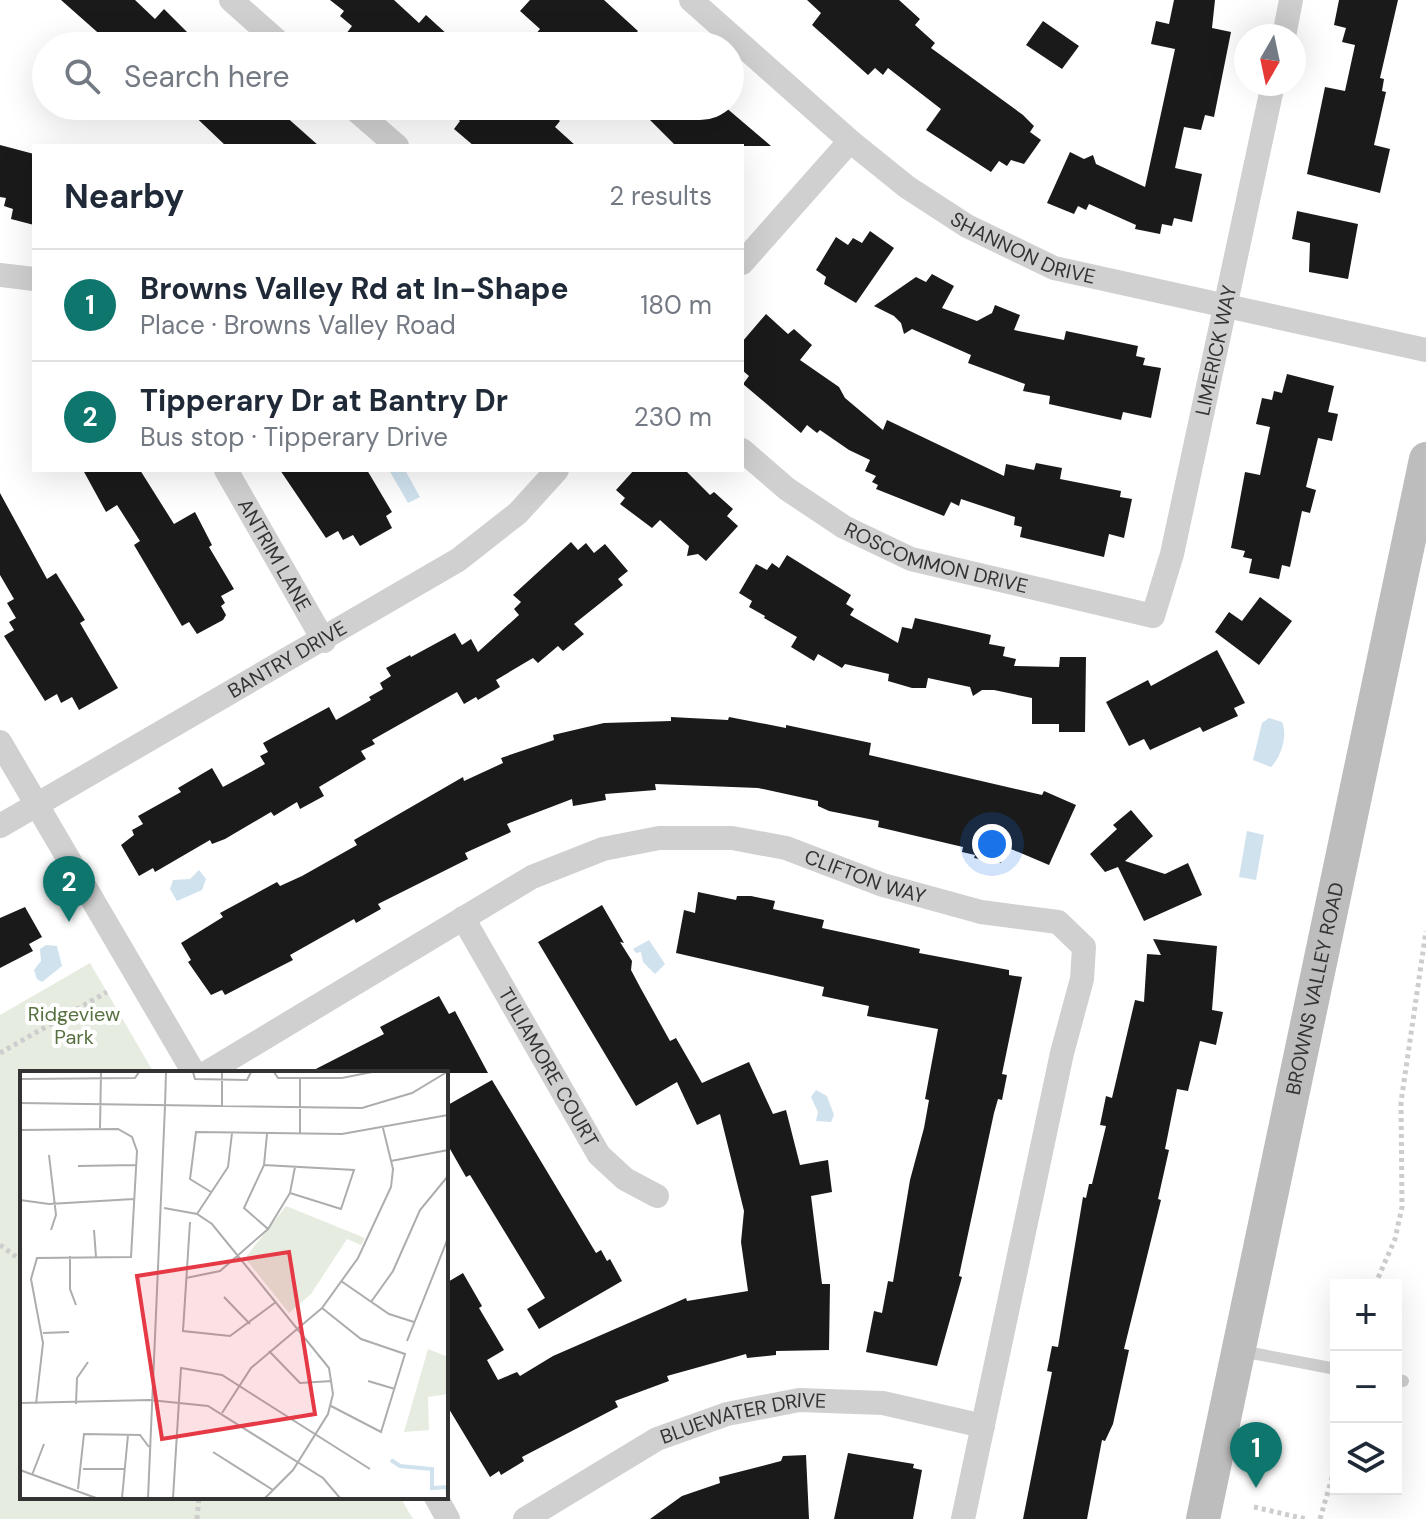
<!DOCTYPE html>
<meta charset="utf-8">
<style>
body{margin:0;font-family:"DM Sans",sans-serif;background:#f2f2f3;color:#1f2937}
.controls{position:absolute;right:24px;bottom:24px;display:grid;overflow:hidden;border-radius:0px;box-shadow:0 8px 32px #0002}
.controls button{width:72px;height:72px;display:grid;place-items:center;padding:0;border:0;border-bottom:2px solid #e0e1e3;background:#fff;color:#1f2937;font:40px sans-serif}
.compass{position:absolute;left:1234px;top:24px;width:72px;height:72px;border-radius:50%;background:#fff;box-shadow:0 8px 32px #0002;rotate:189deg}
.you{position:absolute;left:992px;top:844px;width:28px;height:28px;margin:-20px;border:6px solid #fff;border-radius:50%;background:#1a73e8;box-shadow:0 0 0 12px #1a73e833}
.badge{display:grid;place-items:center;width:52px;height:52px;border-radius:50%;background:#0f766e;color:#fff;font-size:26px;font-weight:700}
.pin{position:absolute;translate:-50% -66px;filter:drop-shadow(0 2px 4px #0008)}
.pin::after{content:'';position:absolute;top:42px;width:28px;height:24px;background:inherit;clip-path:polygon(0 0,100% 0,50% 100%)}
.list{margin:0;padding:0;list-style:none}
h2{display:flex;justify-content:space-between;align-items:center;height:104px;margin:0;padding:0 32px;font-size:34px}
h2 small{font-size:26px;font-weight:400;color:#747a83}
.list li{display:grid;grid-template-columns:52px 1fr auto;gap:24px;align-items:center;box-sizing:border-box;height:112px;padding:0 32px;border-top:2px solid #e0e1e3}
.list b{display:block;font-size:30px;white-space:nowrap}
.list p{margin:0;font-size:26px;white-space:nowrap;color:#747a83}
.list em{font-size:26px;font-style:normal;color:#747a83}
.icon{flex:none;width:44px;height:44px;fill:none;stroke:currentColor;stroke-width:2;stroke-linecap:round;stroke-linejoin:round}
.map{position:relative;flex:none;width:1426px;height:1519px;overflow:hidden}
.search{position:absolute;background:#fff;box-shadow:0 8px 32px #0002;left:32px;top:32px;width:712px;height:88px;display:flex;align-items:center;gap:20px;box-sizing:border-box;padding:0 28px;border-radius:44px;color:#747a83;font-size:30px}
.panel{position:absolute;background:#fff;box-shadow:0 8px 32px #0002;left:32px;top:144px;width:712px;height:328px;border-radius:0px}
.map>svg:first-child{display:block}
.green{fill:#e6ecdf}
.water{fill:#cfe2ee}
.building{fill:#1a1a1a}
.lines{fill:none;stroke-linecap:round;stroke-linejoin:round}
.path{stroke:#cdcdcd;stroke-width:5;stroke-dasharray:4 4;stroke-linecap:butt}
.service{stroke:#d0d0d0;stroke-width:12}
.minor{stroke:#d0d0d0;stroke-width:24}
.secondary{stroke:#bdbdbd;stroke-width:34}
.labels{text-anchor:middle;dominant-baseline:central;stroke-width:8;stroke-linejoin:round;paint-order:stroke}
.street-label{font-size:20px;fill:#333;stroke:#fff}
.park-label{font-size:20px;fill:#56703f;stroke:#fff}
.inset-river{fill:none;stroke:#cfe2ee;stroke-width:4}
.inset-road{fill:none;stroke:#adadad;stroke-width:2}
.view{fill:#e63946;fill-opacity:0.15;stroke:#e63946;stroke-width:4}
.inset-edge{fill:none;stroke:#333;stroke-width:4}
</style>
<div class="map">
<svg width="1426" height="1519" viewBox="0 0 1426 1519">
<rect width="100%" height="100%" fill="#fff"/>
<polygon class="green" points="90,963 154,1073 22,1073 22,1497 400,1497 413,1519 0,1519 0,1015"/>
<g class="water">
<polygon points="389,470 405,470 420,497 408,503"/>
<path d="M1269 718 1282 722C1288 736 1281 757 1271 767L1253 760 1262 723Z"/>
<polygon points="1247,831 1264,835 1256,880 1239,877"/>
<polygon points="199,870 206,879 202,890 177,901 170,889 173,880 190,879"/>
<polygon points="649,940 665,964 655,974 643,962 641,952 636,953 633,949"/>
<polygon points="46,945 57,946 62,966 42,982 37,979 34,970 41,961 40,949"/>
<polygon points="816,1090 827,1096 834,1115 831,1122 816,1121 818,1112 811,1097"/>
</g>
<g class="building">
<polygon points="61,0 135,0 155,19 164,9 201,46 113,46"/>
<polygon points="330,0 394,0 419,23 426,15 460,46 360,46 346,34 352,26 340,16 344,11"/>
<polygon points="530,0 604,0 638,31 624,46 547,46 535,35 540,29 520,11"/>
<polygon points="807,0 899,0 920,19 915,25 935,43 931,48 1023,115 1034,126 1030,132 1041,140 1024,164 1011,160 1007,166 999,161 991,172 926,130 941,109 888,68 883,75 875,68 868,75 812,25 821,13"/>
<polygon points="1174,0 1215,0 1212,28 1231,32 1214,117 1205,115 1201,130 1184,127 1175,168 1202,174 1192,222 1174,218 1172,226 1162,224 1160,234 1135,229 1136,225 1089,204 1086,210 1078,206 1074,214 1047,203 1070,152 1084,159 1093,155 1096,164 1145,187 1175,49 1151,44 1156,21 1169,24"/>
<polygon points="1339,0 1398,0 1380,78 1384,79 1382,91 1386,92 1374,145 1390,149 1380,193 1307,174 1325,87 1345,91 1355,45 1342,42 1346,28 1334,25"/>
<polygon points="1043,21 1079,46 1062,69 1026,45"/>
<polygon points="184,106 274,106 319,146 226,146"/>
<polygon points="443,106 542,106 560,121 555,127 576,146 474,146 454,129 460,121"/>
<polygon points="658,106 724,106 771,146 676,146 648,118"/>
<polygon points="0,145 34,154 34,225 11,219 13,209 4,206 6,198 0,197"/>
<polygon points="1297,211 1358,224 1348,279 1309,272 1310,243 1292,239"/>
<polygon points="870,231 894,248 856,303 824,284 826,277 816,270 836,237 848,245 853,238 862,243"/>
<polygon points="932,274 954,286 942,308 977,321 992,313 995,305 1020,315 1014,330 1064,340 1066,331 1138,346 1136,356 1145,358 1143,365 1161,368 1151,418 1123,412 1121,420 1049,404 1050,396 1023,391 1025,384 968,363 971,355 912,329 904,334 901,323 894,316 874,306 916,277 926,282"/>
<polygon points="766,314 788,334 794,329 812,345 800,360 839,387 845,398 883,430 887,420 1004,476 1006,464 1034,470 1036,463 1062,468 1060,479 1121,491 1120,497 1132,499 1124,538 1109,534 1104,557 1020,537 1022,527 1014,525 1015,517 961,499 959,506 951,502 944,516 876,489 878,485 872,482 876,476 865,471 870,460 849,450 820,430 817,433 807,425 801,433 743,384 749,376 742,370 742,342"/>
<polygon points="1287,374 1334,386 1328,412 1338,414 1332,441 1318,438 1306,487 1316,490 1310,513 1302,511 1290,567 1282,565 1279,579 1249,573 1252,559 1243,557 1245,551 1231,548 1245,472 1260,475 1270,427 1256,424 1262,398 1272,400 1274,391 1282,393"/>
<polygon points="83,470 140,470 174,524 195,512 212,545 209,547 234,589 221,596 225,603 221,606 226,615 223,620 197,634 189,622 182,626 134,545 140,541 117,505 106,512"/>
<polygon points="280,470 367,470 392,512 386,516 392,528 360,546 353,535 343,540 338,531 326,538"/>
<polygon points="634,470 685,470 710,495 714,492 733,509 727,516 738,526 706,561 698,554 687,556 689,546 660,520 652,528 620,504 625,498 616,490"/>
<polygon points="0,493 47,579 56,573 85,620 80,623 118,688 79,710 72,697 61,703 57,694 45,701 4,636 14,630 9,622 16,618 7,603 14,599 0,575"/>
<polygon points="571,542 578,550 586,543 594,553 605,544 628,571 618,579 623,585 574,624 584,634 563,651 558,646 538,663 533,658 496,680 500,687 478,700 476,697 464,704 457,692 372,740 375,744 361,751 366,759 319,787 324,796 300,809 297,802 274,816 271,812 225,839 212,844 210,840 155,872 153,868 139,876 121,845 134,835 132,830 143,824 138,816 181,792 178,788 212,768 223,787 265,764 260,756 268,752 263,743 329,707 336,720 371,700 369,697 383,689 380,683 391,676 386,668 410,655 411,657 455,633 462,645 471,639 478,652 519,615 514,609 521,602 513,595"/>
<polygon points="787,555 851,595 846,604 854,609 850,615 898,643 902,627 912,629 915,618 991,635 989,644 1005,647 1003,656 1016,659 1014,666 1059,667 1060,657 1086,657 1085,732 1059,732 1059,724 1032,724 1032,698 994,690 982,690 973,696 970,687 928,678 926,688 912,688 888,681 889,674 845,664 842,668 818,654 814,661 791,647 797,637 764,618 765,616 749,607 752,601 739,593 756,564 767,570 772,563 779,568"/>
<polygon points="1260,597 1292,621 1259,665 1215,632 1229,612 1242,621"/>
<polygon points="1217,650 1245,703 1234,708 1238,716 1203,732 1200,727 1150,750 1144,739 1129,746 1106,702 1148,680 1151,686"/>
<polygon points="671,717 728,720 729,717 786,728 786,725 871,743 869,755 1042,795 1044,791 1076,805 1049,865 1004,846 1001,863 974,858 975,855 962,852 963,847 878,827 879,821 829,811 818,806 818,801 758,788 655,784 656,790 605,794 606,800 573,806 572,799 507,824 511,832 465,853 468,859 378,904 381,909 356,923 354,919 290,955 293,960 225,995 222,990 211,995 188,962 191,960 181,943 223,917 220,913 277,882 280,886 302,876 357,845 354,840 463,777 464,781 503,763 501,758 554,740 553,735 604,723 671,721"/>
<polygon points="1131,810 1153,836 1125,861 1165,874 1188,863 1202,895 1144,921 1118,867 1105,872 1090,854 1117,829 1113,825"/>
<polygon points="698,892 736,900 737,896 751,896 775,901 773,909 824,920 822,928 920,949 919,953 1009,970 1009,975 1022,977 1002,1074 1007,1075 1002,1100 998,1099 994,1113 959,1276 962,1277 937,1366 866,1352 874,1311 882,1313 888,1281 893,1282 910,1180 924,1128 929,1100 925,1099 938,1029 867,1016 869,1006 822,996 824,987 676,953 684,910 695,913"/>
<polygon points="602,905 624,943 620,942 632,961 631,970 640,987 670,1041 676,1038 702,1083 749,1062 773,1114 786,1110 800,1165 828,1160 832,1192 811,1196 822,1284 830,1284 829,1350 776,1351 776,1355 747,1358 746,1354 667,1376 669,1381 615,1401 618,1407 522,1457 524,1461 501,1475 499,1471 490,1477 446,1404 446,1283 463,1273 482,1306 479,1308 504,1350 487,1360 498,1380 517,1372 520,1376 553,1356 686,1298 687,1301 748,1291 741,1242 744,1211 720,1114 697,1125 677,1082 636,1106 538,942"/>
<polygon points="25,907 42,937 29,944 33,951 0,968 0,918"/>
<polygon points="1153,939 1217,946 1212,1010 1223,1012 1216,1045 1200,1041 1188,1091 1177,1089 1165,1149 1169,1150 1158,1199 1161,1200 1124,1349 1129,1350 1113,1424 1105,1441 1102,1440 1087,1519 1023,1519 1052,1372 1047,1371 1052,1346 1058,1347 1083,1197 1086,1198 1089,1184 1092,1184 1106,1126 1100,1125 1106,1096 1112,1098 1135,1000 1144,1002 1147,954 1161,955"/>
<polygon points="439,996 449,1014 455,1011 488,1073 308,1073 384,1034 380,1027"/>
<polygon points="492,1080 596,1253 601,1250 607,1261 610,1259 622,1281 539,1329 527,1309 545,1298 470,1175 466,1177 446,1142 446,1106"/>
<polygon points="848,1453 914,1464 913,1468 922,1470 913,1519 834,1519"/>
<polygon points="806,1455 809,1519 650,1519 682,1496 720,1483 719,1477 781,1461 783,1456"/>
</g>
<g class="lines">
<g class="path">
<polyline points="0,1053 107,992"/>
<polyline points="0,1245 22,1261"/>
<polyline points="1375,1285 1395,1239 1402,1207 1401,1102 1426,931"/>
<polyline points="1254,1507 1306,1519"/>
<polyline points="197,1519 199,1497"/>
<polyline points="1320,1519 1336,1464"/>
</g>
<g class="service">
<polyline points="1241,1351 1336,1369"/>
<polyline points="1396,1380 1403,1381"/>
</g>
<g class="minor">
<polyline points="231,0 283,46"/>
<path id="s1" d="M691 0 850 141 907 187 967 226 1054 268 1426 350"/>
<polyline points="1284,36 1291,0"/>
<polyline points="351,106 397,146"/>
<polyline points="742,263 850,141"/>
<polyline points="0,275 34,279"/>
<path id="s2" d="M742 450 787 489 844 527 911 559 1153 616 1172 554 1273 84"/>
<path id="s3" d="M226 470 324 641"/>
<polyline points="0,742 194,1073"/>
<path id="s4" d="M0 826 458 560 518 513 557 470"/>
<path id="s5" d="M463 918 599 1155 625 1179 657 1196"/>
<path id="s6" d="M206 1073 532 877 603 849 659 838H732L786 848 883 885 981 912 1058 922 1084 947 1082 979 1062 1053 963 1519"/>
<polyline points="436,1497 448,1519"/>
<path id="s7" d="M525 1519 657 1439 727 1414 799 1400 883 1403 983 1426"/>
</g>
<path class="secondary" id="s8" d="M1203 1519 1426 459"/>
</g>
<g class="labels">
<g class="street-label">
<text stroke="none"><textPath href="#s1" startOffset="418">SHANNON DRIVE</textPath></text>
<text stroke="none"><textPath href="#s2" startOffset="724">LIMERICK WAY</textPath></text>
<text stroke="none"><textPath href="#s3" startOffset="98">ANTRIM LANE</textPath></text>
<text stroke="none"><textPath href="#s2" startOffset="226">ROSCOMMON DRIVE</textPath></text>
<text stroke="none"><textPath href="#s4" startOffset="332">BANTRY DRIVE</textPath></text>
<text stroke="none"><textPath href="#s6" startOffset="726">CLIFTON WAY</textPath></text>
<text stroke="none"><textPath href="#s8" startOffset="542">BROWNS VALLEY ROAD</textPath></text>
<text stroke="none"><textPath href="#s5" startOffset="172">TULIAMORE COURT</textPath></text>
<text stroke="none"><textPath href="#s7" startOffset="244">BLUEWATER DRIVE</textPath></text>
</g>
<g class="park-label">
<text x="74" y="1014">Ridgeview<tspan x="74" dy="23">Park</tspan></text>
</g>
</g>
<g transform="translate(20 1071)">
<rect width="428" height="428" fill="#fff"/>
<path d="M266 135 345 167 341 174 327 168 291 223 269 242 225 187ZM408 278 428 286V323L408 326 409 359 384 361Z" fill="#e6ecdf"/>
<path class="inset-river" d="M371 389 380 395 412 398V417L427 416 428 424"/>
<path class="inset-road" d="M173 1 175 8 227 9 231 1M254 1 258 7H322L352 1M0 8 115 7 119 1M0 32 342 37 392 22 427 1M145 35 146 1M202 36V1M80 57 81 1M0 59 98 58 112 66 117 80 111 186 17 187 11 208 23 272 16 333M280 62V7M247 63 244 94 224 137 248 158M29 84 36 144 31 159M371 90 428 79M244 94 334 99 321 138 270 122M58 95 116 94M191 121 170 108 176 61 322 63 428 44M0 129 29 133 114 128M144 137 177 143 192 153 309 297 313 323 308 343 273 399 245 427M177 143 208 96 212 62M170 151 163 260 210 265 256 231M74 159 76 186M50 185V218L56 234M166 207 200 200 248 158 270 122 275 96M321 210 369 243 394 251M204 226 230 253M351 231 373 200 400 139 428 105M302 237 341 268 385 283 361 361 311 335M23 262 49 261M387 270 428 167M249 280 280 312 312 310M348 310 375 318M0 332 130 329 188 335 303 407 320 427M56 333 57 307 68 291M202 342 231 297 302 237 338 187 371 116 373 98 363 57M193 381 253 419M63 398H105M0 399 76 427M12 404 24 373M58 418 64 363 120 364 129 376M102 427 108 364M128 427 145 35M153 427 161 297 202 304 350 398"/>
<path class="view" d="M269 181 295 343 142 368 117 205Z"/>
<rect width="428" height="428" class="inset-edge"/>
</g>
</svg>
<div class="controls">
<button>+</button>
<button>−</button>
<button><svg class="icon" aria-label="layers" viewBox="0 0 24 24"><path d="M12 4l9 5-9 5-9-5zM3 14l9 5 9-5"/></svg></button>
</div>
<svg class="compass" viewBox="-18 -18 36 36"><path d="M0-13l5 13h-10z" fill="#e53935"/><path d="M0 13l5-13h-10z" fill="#747a83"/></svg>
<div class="you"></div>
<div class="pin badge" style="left:1256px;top:1488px">1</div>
<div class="pin badge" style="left:69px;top:922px">2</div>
<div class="search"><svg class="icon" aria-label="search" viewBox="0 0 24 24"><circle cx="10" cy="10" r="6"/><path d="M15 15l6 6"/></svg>Search here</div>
<section class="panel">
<h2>Nearby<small>2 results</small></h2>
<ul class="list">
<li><span class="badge">1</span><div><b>Browns Valley Rd at In-Shape</b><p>Place · Browns Valley Road</p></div><em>180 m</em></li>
<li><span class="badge">2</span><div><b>Tipperary Dr at Bantry Dr</b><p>Bus stop · Tipperary Drive</p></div><em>230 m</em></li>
</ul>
</section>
</div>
